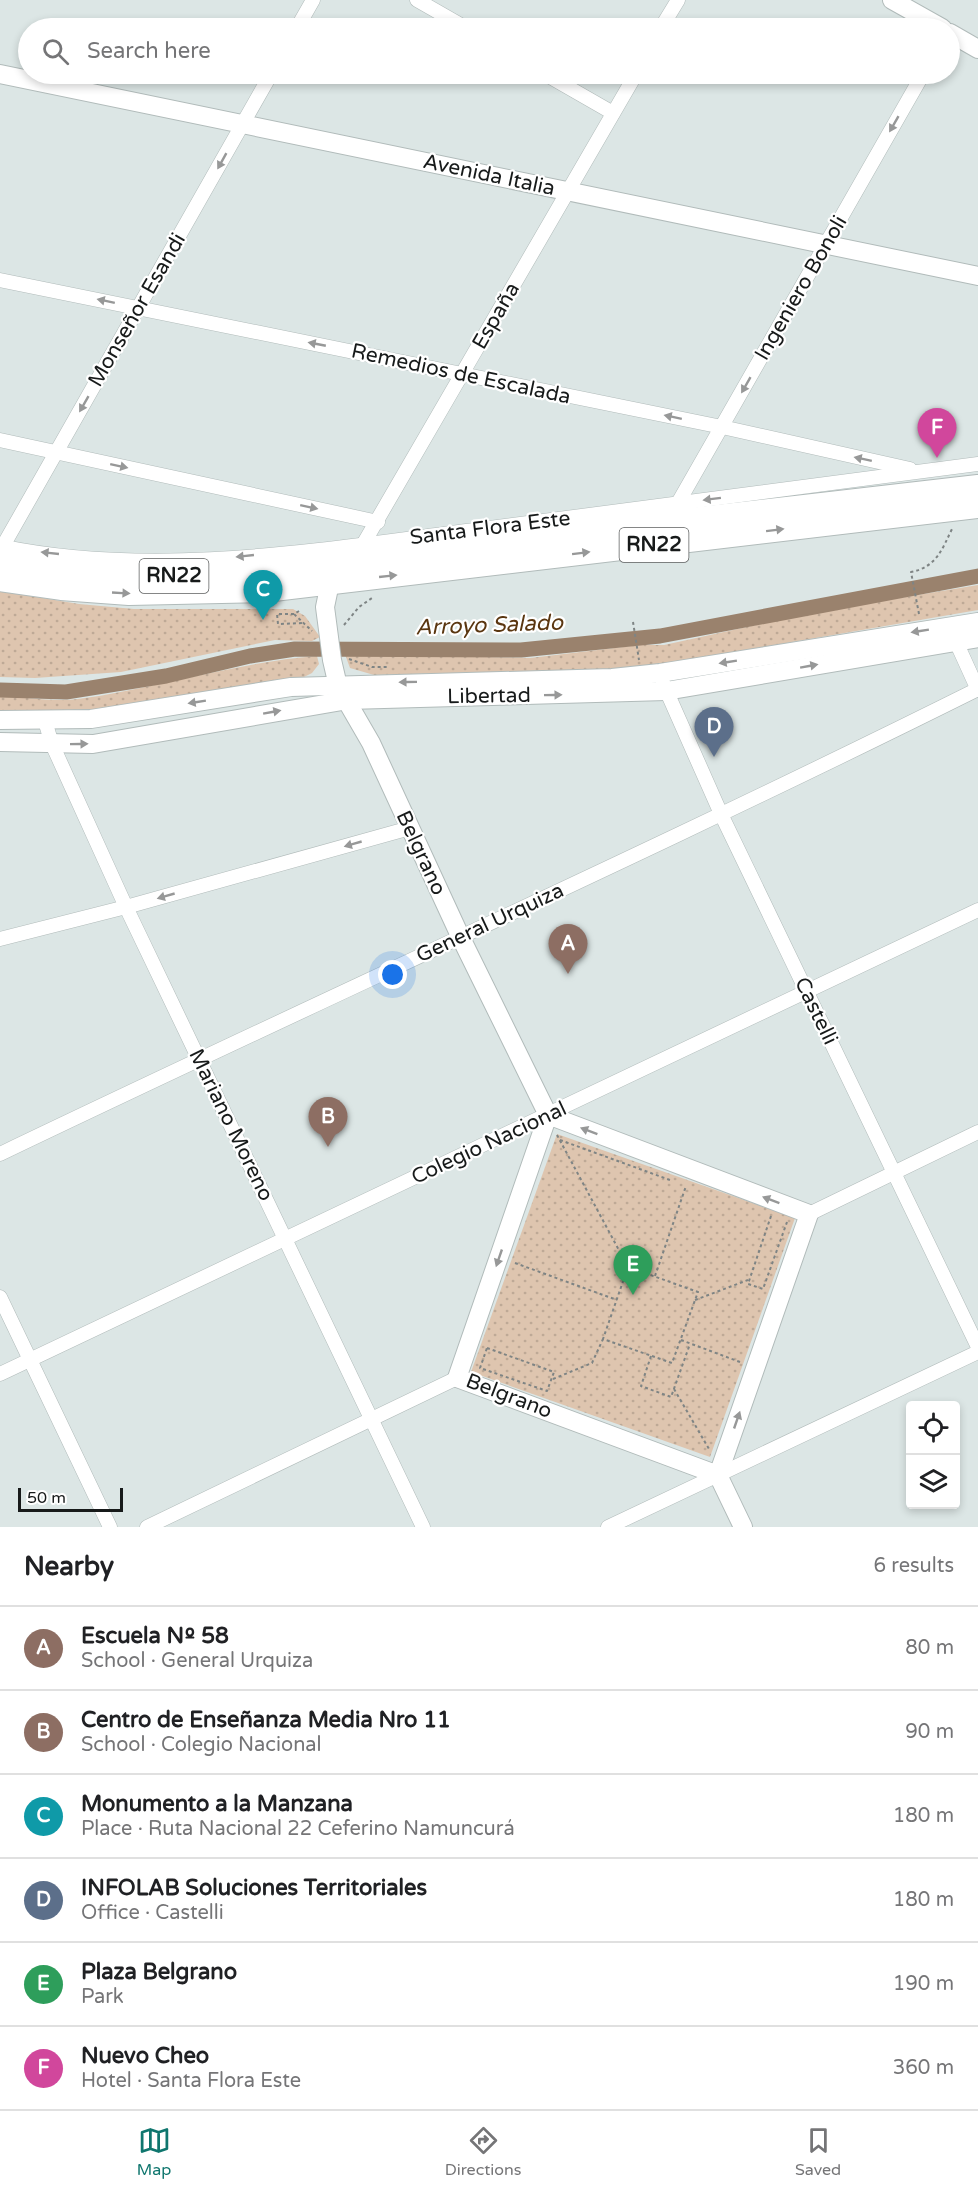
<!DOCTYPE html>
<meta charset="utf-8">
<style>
body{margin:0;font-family:"Varela Round",sans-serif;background:#f6f6f6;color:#202124}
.controls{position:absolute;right:18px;bottom:18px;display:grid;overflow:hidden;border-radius:6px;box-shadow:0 3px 9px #0003}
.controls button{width:54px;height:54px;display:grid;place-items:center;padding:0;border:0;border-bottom:2px solid #e0e0e0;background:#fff;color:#202124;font:30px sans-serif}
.scale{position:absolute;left:18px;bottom:15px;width:105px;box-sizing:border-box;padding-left:6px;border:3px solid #171a1a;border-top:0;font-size:16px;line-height:21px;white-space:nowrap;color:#171a1a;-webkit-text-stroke:4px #fff;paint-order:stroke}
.you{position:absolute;left:393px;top:975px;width:21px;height:21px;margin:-15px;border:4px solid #fff;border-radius:50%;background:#1a73e8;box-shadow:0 0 0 9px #1a73e833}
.badge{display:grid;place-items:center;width:39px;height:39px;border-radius:50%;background:#0f766e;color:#fff;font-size:20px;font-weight:700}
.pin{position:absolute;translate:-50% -50px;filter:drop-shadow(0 2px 3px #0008)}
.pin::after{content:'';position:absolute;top:32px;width:21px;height:18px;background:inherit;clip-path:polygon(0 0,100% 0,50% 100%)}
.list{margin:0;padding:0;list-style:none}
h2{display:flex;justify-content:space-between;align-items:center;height:78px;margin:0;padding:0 24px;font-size:26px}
h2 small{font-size:20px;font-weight:400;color:#757577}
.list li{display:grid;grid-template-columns:39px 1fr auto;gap:18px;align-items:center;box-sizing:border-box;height:84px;padding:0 24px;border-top:2px solid #e0e0e0}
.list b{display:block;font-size:22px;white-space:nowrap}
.list p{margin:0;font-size:20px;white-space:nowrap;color:#757577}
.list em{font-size:20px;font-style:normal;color:#757577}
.icon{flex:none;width:33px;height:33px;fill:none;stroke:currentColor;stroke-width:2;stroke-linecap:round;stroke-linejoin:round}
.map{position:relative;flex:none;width:978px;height:1527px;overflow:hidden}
.search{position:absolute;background:#fff;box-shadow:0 3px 9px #0003;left:18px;right:18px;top:18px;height:66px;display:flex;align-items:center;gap:15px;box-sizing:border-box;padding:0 21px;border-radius:33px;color:#757577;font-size:22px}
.sheet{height:582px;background:#fff}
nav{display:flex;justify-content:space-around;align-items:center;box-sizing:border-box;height:84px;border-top:2px solid #e0e0e0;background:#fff;font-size:16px;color:#757577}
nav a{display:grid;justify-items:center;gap:3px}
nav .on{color:#0f766e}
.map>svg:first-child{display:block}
.park{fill:url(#park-dots)}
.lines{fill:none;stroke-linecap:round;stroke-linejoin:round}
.canal{stroke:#9a826d;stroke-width:15}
.street-casing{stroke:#b1bbba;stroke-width:15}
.secondary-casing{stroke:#b1bbba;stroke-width:20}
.highway-casing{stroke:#b1bbba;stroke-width:26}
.path{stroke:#7e8484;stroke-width:2;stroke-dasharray:3 3;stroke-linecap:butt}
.street{stroke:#fff;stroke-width:14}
.secondary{stroke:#fff;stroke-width:18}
.highway{stroke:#fff;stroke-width:24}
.oneway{fill:#979898}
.labels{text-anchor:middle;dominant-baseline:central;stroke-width:4.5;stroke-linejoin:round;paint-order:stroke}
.shield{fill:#fff;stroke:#5d5f5f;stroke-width:1.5}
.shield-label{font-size:20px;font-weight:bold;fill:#171a1a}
.street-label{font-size:21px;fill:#171a1a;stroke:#fff}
.water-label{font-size:22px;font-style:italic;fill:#5a3610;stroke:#fff}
</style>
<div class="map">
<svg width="978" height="1527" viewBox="0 0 978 1527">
<defs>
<pattern id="park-dots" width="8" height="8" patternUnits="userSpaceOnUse" patternTransform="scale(1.5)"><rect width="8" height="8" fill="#dec5af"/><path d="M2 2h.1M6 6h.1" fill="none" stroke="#bea996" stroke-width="1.8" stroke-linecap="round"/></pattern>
</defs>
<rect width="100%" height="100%" fill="#dce6e5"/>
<g class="park">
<polygon points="978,585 978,610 641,668 374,675 350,668 343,649 383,655 530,658 640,645 664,645 821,611"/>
<polygon points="0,591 79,604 134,609 293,609 305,616 320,637 312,641 275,640 121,672 35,678 0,677"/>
<path d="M317 656 319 664 312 673 302 678 90 711H0V696C25 697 53 702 78 699 159 688 237 662 317 656Z"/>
<polygon points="557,1134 795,1218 710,1457 471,1372"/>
</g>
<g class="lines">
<polyline class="canal" points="0,690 66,692 166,676 250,656 295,649 521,650 660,636 978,576"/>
<defs>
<g id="street">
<polyline points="417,0 466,28"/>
<polyline points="297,28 313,0"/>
<polyline points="661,28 678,0"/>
<polyline points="545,74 613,113"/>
<polyline points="0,280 722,427 910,469"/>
<polyline points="0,440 378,522"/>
<polyline points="678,503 923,74"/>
<path d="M0 546C158 579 324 549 482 529 648 507 813 485 978 464"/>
<polyline points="3,546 271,74"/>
<polyline points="361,548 636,74"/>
<polyline points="953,635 978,690"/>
<polyline points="663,683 721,814 978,1347"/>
<polyline points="45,721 52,744 126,907 423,1527"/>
<polyline points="0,939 126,907 410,828"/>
<path d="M0 1154C325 998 655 850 978 689"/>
<polyline points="809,1214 978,1132"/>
<polyline points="0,1297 110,1527"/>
<polyline points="0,1374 978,910"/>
<polyline points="147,1527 457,1378"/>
<polyline points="608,1527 978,1352"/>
</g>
<g id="secondary">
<polyline points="892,0 942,28"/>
<polyline points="950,33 978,49"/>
<polyline points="0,74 978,276"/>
<polyline points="330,583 325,607 332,660 338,686 371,743 461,938 548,1115"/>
<polyline points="0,720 91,719 291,687 612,678 660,673 978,622"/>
<polyline points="0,742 93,744 348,700 666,691 978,638"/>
<polyline points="718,1475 809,1214 548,1115 457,1378 718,1475 743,1527"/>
</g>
<g id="highway">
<polyline points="0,561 103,575 220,574 978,487"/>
<polyline points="0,579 61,588 129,593 265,590 978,506"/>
</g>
</defs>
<use href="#street" class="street-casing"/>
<use href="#secondary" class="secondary-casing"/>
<use href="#highway" class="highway-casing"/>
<g class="path">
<polyline points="299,611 294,614 312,631"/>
<polyline points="294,614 277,614 278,624 305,623"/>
<path d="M919 614 911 572C937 567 942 549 953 527"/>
<polyline points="633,622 639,660"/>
<polyline points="344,625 359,607 372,598"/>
<polyline points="349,659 372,667 387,667"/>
<polyline points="557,1135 628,1267 698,1292 672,1363 603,1339 628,1267"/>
<polyline points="560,1140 670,1180"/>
<polyline points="771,1216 748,1284 763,1289 787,1222"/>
<polyline points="515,1263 617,1300"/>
<polyline points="655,1276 686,1186"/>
<polyline points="695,1300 748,1280"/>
<polyline points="681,1340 740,1362"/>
<polygon points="487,1348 554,1372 547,1391 480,1368"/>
<polyline points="651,1356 641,1386 671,1397 690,1344"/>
<polyline points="553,1379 592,1363 603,1339"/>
<polyline points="674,1389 709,1449"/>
</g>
<use href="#street" class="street"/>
<use href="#secondary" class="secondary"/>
<use href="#highway" class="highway"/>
</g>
<defs><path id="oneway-solid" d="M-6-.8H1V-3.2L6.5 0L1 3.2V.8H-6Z" transform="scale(1.5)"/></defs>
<g class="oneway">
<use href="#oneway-solid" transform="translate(894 124) rotate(120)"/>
<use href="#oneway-solid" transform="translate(222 161) rotate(119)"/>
<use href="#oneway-solid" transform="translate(106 301) rotate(-168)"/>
<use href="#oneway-solid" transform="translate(317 344) rotate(-169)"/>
<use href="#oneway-solid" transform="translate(746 385) rotate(120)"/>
<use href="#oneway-solid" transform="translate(84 404) rotate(120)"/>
<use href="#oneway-solid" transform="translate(673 417) rotate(-168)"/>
<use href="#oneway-solid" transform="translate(863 459) rotate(-168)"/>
<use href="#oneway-solid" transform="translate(119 466) rotate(12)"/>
<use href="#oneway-solid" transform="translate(712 499) rotate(173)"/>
<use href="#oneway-solid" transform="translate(309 507) rotate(12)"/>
<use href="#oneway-solid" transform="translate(775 530) rotate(-7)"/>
<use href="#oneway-solid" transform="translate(50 553) rotate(-174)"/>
<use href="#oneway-solid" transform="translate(581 553) rotate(-7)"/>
<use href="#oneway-solid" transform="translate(245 556) rotate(174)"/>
<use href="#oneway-solid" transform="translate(388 576) rotate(-6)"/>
<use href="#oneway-solid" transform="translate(121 593) rotate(3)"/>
<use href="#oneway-solid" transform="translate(920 631) rotate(171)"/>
<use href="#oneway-solid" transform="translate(728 662) rotate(171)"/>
<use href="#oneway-solid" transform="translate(809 666) rotate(-10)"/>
<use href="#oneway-solid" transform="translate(408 682) rotate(179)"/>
<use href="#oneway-solid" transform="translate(553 695) rotate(-1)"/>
<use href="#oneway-solid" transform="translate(197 702) rotate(171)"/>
<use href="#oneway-solid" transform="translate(272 712) rotate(-10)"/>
<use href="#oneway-solid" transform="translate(79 744) rotate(-1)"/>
<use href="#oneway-solid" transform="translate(353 844) rotate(164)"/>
<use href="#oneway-solid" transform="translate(166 896) rotate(164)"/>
<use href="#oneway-solid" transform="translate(589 1131) rotate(-159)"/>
<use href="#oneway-solid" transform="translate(771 1200) rotate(-159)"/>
<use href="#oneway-solid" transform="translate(499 1258) rotate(109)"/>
<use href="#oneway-solid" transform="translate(737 1420) rotate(-71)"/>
</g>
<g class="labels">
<g class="shield">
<rect x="619.5" y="528" width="69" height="34" rx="4.5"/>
<rect x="139.5" y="559" width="69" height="34" rx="4.5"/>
</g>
<g class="shield-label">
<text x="654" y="545">RN22</text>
<text x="174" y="576">RN22</text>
</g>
<g class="street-label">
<text transform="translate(489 175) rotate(12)">Avenida Italia</text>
<text transform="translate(801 288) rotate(-60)">Ingeniero Bonoli</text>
<text transform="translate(137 310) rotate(-60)">Monseñor Esandi</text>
<text transform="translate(496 316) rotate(-60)">España</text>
<text transform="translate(461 374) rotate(12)">Remedios de Escalada</text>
<text transform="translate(490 528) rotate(-7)">Santa Flora Este</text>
<text transform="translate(489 696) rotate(-1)">Libertad</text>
<text transform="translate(421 853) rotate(65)">Belgrano</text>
<text transform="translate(490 923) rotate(-25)">General Urquiza</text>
<text transform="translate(816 1011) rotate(64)">Castelli</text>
<text transform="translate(231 1125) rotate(64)">Mariano Moreno</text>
<text transform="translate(489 1143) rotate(-25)">Colegio Nacional</text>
<text transform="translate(509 1396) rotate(21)">Belgrano</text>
</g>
<g class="water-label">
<text transform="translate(489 625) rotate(-2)">Arroyo Salado</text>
</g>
</g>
</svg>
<div class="controls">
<button><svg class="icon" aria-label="locate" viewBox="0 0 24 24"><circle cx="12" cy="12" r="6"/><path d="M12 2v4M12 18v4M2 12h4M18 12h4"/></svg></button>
<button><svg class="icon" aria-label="layers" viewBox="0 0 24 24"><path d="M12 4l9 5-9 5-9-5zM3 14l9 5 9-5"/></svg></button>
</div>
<div class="scale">50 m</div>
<div class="you"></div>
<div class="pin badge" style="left:568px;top:974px;background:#8d6e63">A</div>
<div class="pin badge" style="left:328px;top:1147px;background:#8d6e63">B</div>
<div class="pin badge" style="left:263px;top:620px;background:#0f9aa8">C</div>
<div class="pin badge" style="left:714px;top:757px;background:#5c6f8a">D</div>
<div class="pin badge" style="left:633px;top:1295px;background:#2e9e5b">E</div>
<div class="pin badge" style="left:937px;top:458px;background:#d1479c">F</div>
<div class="search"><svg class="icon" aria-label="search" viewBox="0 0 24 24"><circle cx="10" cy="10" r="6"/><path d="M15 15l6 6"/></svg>Search here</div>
</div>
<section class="sheet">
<h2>Nearby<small>6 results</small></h2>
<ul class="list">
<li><span class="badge" style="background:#8d6e63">A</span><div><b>Escuela Nº 58</b><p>School · General Urquiza</p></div><em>80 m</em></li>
<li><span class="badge" style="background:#8d6e63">B</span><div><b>Centro de Enseñanza Media Nro 11</b><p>School · Colegio Nacional</p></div><em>90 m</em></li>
<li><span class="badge" style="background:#0f9aa8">C</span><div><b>Monumento a la Manzana</b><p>Place · Ruta Nacional 22 Ceferino Namuncurá</p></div><em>180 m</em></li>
<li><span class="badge" style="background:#5c6f8a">D</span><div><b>INFOLAB Soluciones Territoriales</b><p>Office · Castelli</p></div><em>180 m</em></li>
<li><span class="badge" style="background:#2e9e5b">E</span><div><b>Plaza Belgrano</b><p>Park</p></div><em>190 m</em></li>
<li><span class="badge" style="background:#d1479c">F</span><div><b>Nuevo Cheo</b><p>Hotel · Santa Flora Este</p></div><em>360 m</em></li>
</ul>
</section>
<nav>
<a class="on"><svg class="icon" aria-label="map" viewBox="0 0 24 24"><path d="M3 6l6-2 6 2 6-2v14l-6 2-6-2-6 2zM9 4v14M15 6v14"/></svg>Map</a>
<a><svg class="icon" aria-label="directions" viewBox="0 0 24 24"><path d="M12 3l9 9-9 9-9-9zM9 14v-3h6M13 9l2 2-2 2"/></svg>Directions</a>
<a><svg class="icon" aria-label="saved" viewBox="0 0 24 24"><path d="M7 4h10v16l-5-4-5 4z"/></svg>Saved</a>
</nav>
